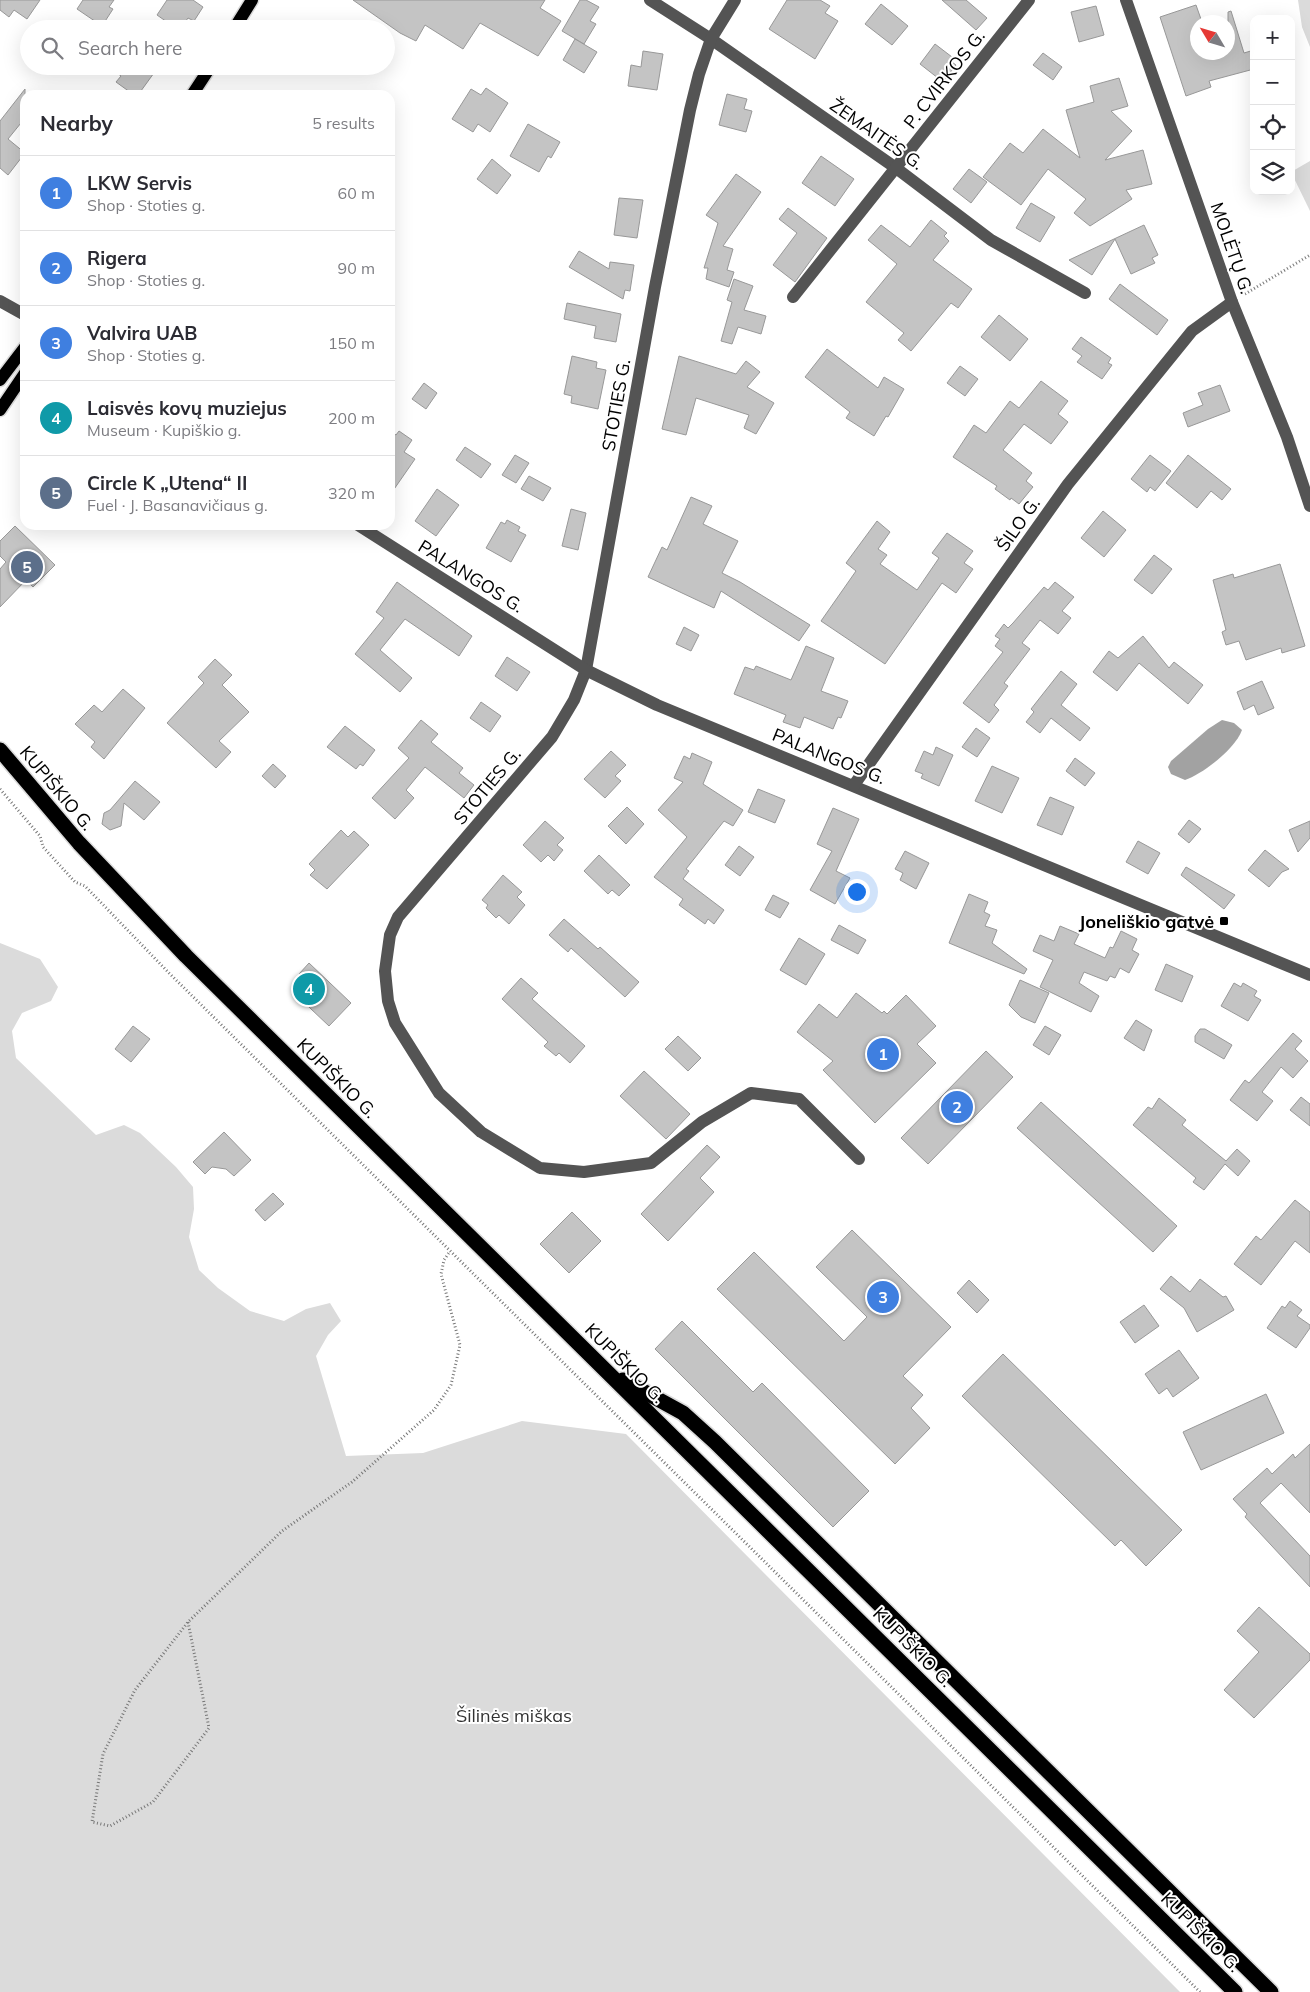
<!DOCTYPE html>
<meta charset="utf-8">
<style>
body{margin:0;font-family:Mulish,sans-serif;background:#f7f7f7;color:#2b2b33}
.controls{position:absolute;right:15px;top:15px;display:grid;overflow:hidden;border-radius:10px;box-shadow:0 5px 20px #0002}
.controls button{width:45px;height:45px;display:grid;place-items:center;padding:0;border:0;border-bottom:1px solid #e1e1e2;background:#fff;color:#2b2b33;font:25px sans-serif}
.compass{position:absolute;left:1190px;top:15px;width:45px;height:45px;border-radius:50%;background:#fff;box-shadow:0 5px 20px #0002;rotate:308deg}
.you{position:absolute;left:856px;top:891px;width:18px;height:18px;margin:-12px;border:4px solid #fff;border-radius:50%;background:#1a73e8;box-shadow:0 0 0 8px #1a73e833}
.badge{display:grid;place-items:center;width:32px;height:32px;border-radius:50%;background:#000;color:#fff;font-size:16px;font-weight:700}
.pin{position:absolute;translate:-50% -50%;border:2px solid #fff;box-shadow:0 1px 5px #0006}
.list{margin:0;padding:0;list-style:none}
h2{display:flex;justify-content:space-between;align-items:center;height:65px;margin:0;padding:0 20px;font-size:21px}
h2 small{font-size:16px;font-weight:400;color:#7c7c81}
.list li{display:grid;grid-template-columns:32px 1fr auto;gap:15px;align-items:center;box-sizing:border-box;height:75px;padding:0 20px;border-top:1px solid #e1e1e2}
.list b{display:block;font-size:19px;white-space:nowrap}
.list p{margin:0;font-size:16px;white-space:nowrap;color:#7c7c81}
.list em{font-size:16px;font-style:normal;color:#7c7c81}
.icon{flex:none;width:28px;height:28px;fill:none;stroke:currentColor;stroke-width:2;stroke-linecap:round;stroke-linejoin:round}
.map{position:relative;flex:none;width:1310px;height:1992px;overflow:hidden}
.search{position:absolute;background:#fff;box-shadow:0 5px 20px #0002;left:20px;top:20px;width:375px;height:55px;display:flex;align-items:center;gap:12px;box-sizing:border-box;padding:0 18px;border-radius:28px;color:#7c7c81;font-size:19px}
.panel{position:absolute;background:#fff;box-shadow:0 5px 20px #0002;left:20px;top:90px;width:375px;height:440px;border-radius:15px}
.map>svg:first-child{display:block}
.green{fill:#dbdbdb}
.water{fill:#a2a2a2}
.building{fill:#c4c4c4;stroke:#989898}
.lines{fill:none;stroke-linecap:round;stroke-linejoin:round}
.major-casing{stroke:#dbdbdb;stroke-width:15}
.highway-casing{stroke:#dbdbdb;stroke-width:18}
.path{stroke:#767676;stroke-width:3;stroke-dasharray:1 2.5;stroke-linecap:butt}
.minor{stroke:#545454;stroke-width:12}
.major{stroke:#000;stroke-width:12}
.highway{stroke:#000;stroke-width:15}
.poi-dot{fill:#000;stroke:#fff;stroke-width:2}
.labels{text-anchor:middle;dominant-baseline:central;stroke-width:4;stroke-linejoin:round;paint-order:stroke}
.street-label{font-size:18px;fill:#000;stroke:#fff}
.poi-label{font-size:18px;font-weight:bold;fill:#000;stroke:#fff;text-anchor:end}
.park-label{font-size:18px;fill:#323232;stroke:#fff}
</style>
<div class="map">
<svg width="1310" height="1992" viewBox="0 0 1310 1992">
<rect width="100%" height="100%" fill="#fff"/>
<g class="green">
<polygon points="1298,0 1310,0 1310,47 1302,27"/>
<polygon points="1310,161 1310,211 1291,172"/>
<polygon points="0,943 40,959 58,987 51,1001 22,1013 12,1031 16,1058 96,1135 124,1125 140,1133 176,1167 193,1187 194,1209 189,1237 199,1270 218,1288 250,1311 284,1321 306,1309 330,1303 341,1321 328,1335 316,1356 346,1456 423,1453 522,1421 626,1434 1180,1992 0,1992"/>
</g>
<path class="water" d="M1222 720 1234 723 1242 730C1236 748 1203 774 1185 780L1171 774 1168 767 1171 761 1208 729Z"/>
<g class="building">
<polygon points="0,0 40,0 27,19 14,10 9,17 0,10"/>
<polygon points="83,0 114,0 109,7 113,9 102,26 77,9"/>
<polygon points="167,0 193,0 203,7 194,21 188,18 180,29 177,29 157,15"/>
<polygon points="353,0 545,0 540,8 561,21 538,56 480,23 463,49 425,25 416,41 400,33"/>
<polygon points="580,0 586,0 599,7 590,21 596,24 584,44 562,31"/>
<polygon points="787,0 820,0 830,6 825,13 838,21 815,59 769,29"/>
<polygon points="942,0 966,0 987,18 976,30"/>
<polygon points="881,4 908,26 892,45 865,24"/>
<polygon points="1196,5 1202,22 1198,22 1198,52 1228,52 1228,12 1231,11 1244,53 1254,50 1254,69 1209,81 1211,87 1186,96 1160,17"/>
<polygon points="1096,6 1104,35 1079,42 1071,12"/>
<polygon points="575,39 597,52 584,73 563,60"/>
<polygon points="935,44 952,57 949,60 956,65 943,82 920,64"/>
<polygon points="643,51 663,54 657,90 628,86 631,65 641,67"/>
<polygon points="1043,53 1062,67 1053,80 1033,65"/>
<polygon points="108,66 159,66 138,95 134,95 116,82 121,76"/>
<polygon points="1119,78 1128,106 1111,111 1132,131 1105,160 1143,150 1152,184 1126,190 1132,199 1090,226 1074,213 1086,199 1048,169 1021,205 983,177 1010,143 1023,153 1043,129 1080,158 1066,110 1094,102 1090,86"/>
<polygon points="486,88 508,103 490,132 478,124 473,132 452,119 471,89 481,95"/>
<polygon points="25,89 25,118 8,139 25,153 8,175 0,168 0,121"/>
<polygon points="727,94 747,99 744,109 752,111 746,132 719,125"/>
<polygon points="528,124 560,142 551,158 548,156 539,172 510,156"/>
<polygon points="821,156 854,179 835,206 802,183"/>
<polygon points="492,159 511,175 497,194 477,179"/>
<polygon points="969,169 987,182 971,203 953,189"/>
<polygon points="736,174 761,192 723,246 733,249 727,270 734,272 729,287 706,279 708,268 704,268 718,223 706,215"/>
<polygon points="619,198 643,200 637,238 614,235"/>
<polygon points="1031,203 1055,217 1040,242 1016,228"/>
<polygon points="788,208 827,238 795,282 773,265 797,233 779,219"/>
<polygon points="931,220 947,233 944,236 949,241 933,260 972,289 958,308 951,303 911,351 898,340 904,333 866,302 897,264 868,240 881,225 910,247"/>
<polygon points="1144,225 1158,255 1152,258 1155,263 1131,274 1115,239 1092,275 1069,260"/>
<polygon points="579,251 609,269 610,262 634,265 630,291 625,290 623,299 569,267"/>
<polygon points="734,279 753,286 744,310 766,316 761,334 738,327 732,344 721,341 732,302 727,300"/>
<polygon points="1120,284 1168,320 1157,335 1109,299"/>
<polygon points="567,303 621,314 616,342 594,338 596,326 564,319"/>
<polygon points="999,315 1028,339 1010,361 981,337"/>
<polygon points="1081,337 1111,358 1108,363 1112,365 1102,379 1077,362 1082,356 1072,349"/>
<polygon points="827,349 878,388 884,377 904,389 888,417 886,416 874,436 846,418 850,412 805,377"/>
<polygon points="572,356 597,362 596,368 606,370 598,409 571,403 572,396 564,394"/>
<polygon points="679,356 736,374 746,361 760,372 747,387 774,403 756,434 744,428 749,415 696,398 686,435 662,429"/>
<polygon points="960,366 978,379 965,396 947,383"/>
<polygon points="1041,381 1068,401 1058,414 1068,422 1051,444 1024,424 1003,450 1032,473 1026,481 1033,487 1019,504 1011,498 1010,500 995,489 997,486 953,457 974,425 986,433 1010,401 1019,408"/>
<polygon points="424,383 437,393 426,409 412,399"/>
<polygon points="1220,385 1230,411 1188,427 1183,413 1203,405 1198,393"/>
<polygon points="390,431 396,435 399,431 412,440 404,452 415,459 390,495"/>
<polygon points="465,447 491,464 481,478 456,460"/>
<polygon points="515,455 529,463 516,483 502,475"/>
<polygon points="1150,455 1171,471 1155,491 1150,487 1147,492 1131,479"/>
<polygon points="1188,455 1231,489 1222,500 1211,491 1197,508 1166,483"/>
<polygon points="529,476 551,488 543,501 521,489"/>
<polygon points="437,489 459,505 436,536 415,521"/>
<polygon points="691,497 712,506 703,524 738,541 722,573 740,582 810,625 799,641 721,591 714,608 648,577 662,547 667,550"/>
<polygon points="571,509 586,513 578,550 562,546"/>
<polygon points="1103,511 1126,530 1104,557 1081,538"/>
<polygon points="507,520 520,527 518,531 526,535 511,562 486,548 501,522 505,524"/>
<polygon points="877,521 890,532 878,549 887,555 880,564 917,590 939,558 932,553 947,533 973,551 964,563 973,569 956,593 942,583 885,664 821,621 856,571 846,563"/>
<polygon points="15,526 55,565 33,587 26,580 0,607 0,569 6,562 0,556 0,541"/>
<polygon points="1154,555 1172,569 1152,594 1134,580"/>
<polygon points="1280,564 1305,646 1282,653 1281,648 1246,660 1239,641 1226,645 1222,632 1226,630 1213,580 1233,574 1234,578"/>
<polygon points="397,582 472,636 459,656 405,619 380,650 412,678 400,692 355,654 384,618 376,612"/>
<polygon points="1055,582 1074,597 1062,611 1071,618 1058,634 1040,620 1022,643 1030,649 1004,683 1008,686 994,705 999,710 989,723 963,703 1003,652 995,646 1000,639 995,636 1004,624 1008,628 1013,623 1044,587 1048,590"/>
<polygon points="684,627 699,635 691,651 676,644"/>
<polygon points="1143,636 1169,668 1174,662 1203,685 1188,704 1139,663 1117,691 1093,672 1109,651 1118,658"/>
<polygon points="806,646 834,658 821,691 848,701 841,718 838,717 833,729 804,717 800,728 783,722 786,715 734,694 745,667 754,670 756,666 791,680"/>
<polygon points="507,657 530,672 517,691 495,676"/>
<polygon points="215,659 232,675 222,685 249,712 219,741 231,752 216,768 167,723 204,683 198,677"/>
<polygon points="1061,671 1077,684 1061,705 1090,728 1080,741 1051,718 1040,733 1026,722 1034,712 1031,709"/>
<polygon points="1262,681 1274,708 1258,715 1254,705 1244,710 1237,692"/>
<polygon points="123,689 145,708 104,759 91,747 95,742 75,724 94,705 102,712"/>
<polygon points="481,702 501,716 490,732 470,718"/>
<polygon points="421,720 438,734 431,742 463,768 459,773 474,785 464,798 425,767 406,790 414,798 395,819 372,798 409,758 398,748"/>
<polygon points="345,726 375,750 363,766 360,764 356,769 327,747"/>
<polygon points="976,728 990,738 977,757 962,747"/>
<polygon points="936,747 953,755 939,786 921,778 923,774 915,771 924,751 933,755"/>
<polygon points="611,751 626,765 615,776 621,781 605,798 584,779"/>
<polygon points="692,753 712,762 703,784 743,810 733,826 724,821 686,869 689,871 683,879 724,910 714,924 708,919 705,924 679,905 683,899 654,877 687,837 658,810 683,782 674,778 684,756 690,759"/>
<polygon points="1075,758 1095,773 1085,786 1066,771"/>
<polygon points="273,764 286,776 275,788 262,776"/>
<polygon points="992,766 1019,778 1002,813 975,801"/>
<polygon points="135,781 160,802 144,820 124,803 121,826 110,830 102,824 104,813 110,810"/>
<polygon points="758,789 785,800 775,823 748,812"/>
<polygon points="1050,797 1074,807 1062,835 1037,825"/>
<polygon points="627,807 644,824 626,844 608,826"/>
<polygon points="833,808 859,819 836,871 850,878 835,904 810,890 832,851 817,844"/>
<polygon points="1189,820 1201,829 1189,843 1178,834"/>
<polygon points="545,821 564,838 557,845 563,850 554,861 548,855 541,862 523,845"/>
<polygon points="1310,821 1310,838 1298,852 1289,830"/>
<polygon points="341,830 348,837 354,831 369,845 327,889 310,875 315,870 309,864"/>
<polygon points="1138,841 1160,853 1148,874 1126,862"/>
<polygon points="739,846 754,857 740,876 725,865"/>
<polygon points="1265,850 1289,869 1282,872 1269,887 1248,870"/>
<polygon points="905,851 929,863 916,889 900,880 903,873 895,869"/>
<polygon points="599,855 630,885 619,896 612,890 608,894 584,871"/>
<polygon points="1186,867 1235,895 1224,909 1181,875"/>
<polygon points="503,875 522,892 517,897 525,905 509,924 499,915 496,918 486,908 488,905 482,900"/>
<polygon points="969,894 988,902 984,912 990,915 985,926 997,930 992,943 1027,969 1024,974 949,943"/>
<polygon points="773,895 789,903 780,918 765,910"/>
<polygon points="564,919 598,949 600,947 639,982 625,997 571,948 568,952 549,935"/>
<polygon points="839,925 866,940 858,954 831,940"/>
<polygon points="1060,926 1079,934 1074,944 1105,958 1110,947 1113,948 1121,931 1137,939 1132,950 1139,954 1129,973 1120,968 1115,978 1110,976 1107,981 1084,972 1079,983 1099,996 1091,1012 1040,987 1053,960 1033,951 1040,935 1054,941"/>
<polygon points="799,938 825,954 806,985 780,970"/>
<polygon points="309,963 351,1003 329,1026 292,991 304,979 299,974"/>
<polygon points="1166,964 1193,976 1182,1002 1155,990"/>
<polygon points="521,978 538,993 532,999 585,1046 570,1063 559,1053 556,1056 544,1046 548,1042 502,999"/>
<polygon points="1020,980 1049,993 1035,1023 1021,1017 1009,1005"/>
<polygon points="1234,983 1241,987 1243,983 1257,991 1254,996 1261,1000 1248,1021 1221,1006"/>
<polygon points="856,993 882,1013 884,1011 887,1014 906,995 936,1026 917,1044 936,1063 875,1123 823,1070 833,1061 797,1032 819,1004 837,1018"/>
<polygon points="1136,1020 1152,1030 1144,1051 1124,1038"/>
<polygon points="133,1026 150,1039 131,1062 115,1049"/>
<polygon points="1045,1026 1061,1035 1049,1055 1033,1045"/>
<polygon points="1200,1029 1205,1029 1232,1045 1224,1059 1195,1042 1195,1036"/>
<polygon points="1293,1033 1302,1041 1295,1049 1308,1061 1293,1078 1281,1067 1262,1092 1273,1101 1257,1121 1230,1100 1245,1080 1249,1083"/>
<polygon points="678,1036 701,1058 688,1071 665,1049"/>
<polygon points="986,1051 1013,1077 928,1164 901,1138"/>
<polygon points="644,1071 690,1114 666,1139 620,1096"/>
<polygon points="1301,1097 1310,1104 1310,1126 1290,1110"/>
<polygon points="1159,1098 1186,1120 1182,1125 1226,1161 1237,1149 1250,1161 1238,1176 1225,1164 1204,1190 1193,1182 1196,1178 1133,1125 1148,1107 1152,1109"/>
<polygon points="1041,1102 1177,1226 1153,1252 1017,1128"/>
<polygon points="224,1132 251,1160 234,1176 226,1169 212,1167 205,1174 193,1162"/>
<polygon points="707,1145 720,1157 700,1178 714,1192 668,1241 641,1214"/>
<polygon points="273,1193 284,1204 265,1221 255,1210"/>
<polygon points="1295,1200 1310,1212 1310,1253 1295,1241 1261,1285 1234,1264 1256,1236 1261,1240"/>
<polygon points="572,1212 601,1241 569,1273 540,1244"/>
<polygon points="852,1230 951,1327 903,1376 923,1395 911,1408 930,1428 895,1464 717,1289 754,1252 844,1341 867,1317 816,1267"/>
<polygon points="1171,1276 1190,1292 1200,1279 1223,1297 1226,1296 1234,1310 1197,1332 1184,1308 1160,1289"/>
<polygon points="969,1280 989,1300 977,1313 957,1293"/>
<polygon points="1290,1301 1302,1310 1297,1316 1310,1325 1310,1328 1296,1348 1267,1328 1282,1306 1285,1308"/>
<polygon points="1144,1305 1159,1326 1135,1343 1120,1322"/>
<polygon points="682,1321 753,1392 762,1383 869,1491 833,1527 655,1349"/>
<polygon points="1179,1350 1199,1378 1173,1397 1167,1388 1159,1394 1145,1374"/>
<polygon points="1003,1354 1182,1530 1146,1566 1121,1540 1115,1546 962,1396"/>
<polygon points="1266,1394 1284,1433 1201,1470 1183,1432"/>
<polygon points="1310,1444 1310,1513 1281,1483 1260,1503 1310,1556 1310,1587 1245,1517 1247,1514 1233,1499 1267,1468 1272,1474 1293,1454 1295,1458"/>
<polygon points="1259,1607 1310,1654 1310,1660 1254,1718 1224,1690 1259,1652 1237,1631"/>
</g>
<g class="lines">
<defs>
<g id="major">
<polyline points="234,29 252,0"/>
<polyline points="192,95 211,66"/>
<polyline points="0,380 25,347"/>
<polyline points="0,410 25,373"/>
</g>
<g id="highway">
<polyline points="0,750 79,843 186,956 1235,1992"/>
<polyline points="623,1380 683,1413 715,1442 1271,1992"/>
</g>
</defs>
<use href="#major" class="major-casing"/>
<use href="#highway" class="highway-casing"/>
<g class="path">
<polyline points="1245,294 1310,255"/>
<polyline points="0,789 40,836 43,847 75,882 85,886 169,973 1200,1992"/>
<polyline points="188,1622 209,1728 153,1802 110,1826 92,1822 103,1754 135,1690 188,1622 282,1531 352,1482 434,1410 451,1385 460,1345 441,1274 444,1260 450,1251"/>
</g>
<g class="minor">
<polyline points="650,0 711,39 896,168 991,240 1085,293"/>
<polyline points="735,0 711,39 699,74 690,110 655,287 586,670 574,700 552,737 398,917 390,935 385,971 388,1001 395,1023 439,1093 481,1132 540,1168 584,1172 651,1163 702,1122 751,1093 799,1099 859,1159"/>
<polyline points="1126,0 1232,302 1287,437 1310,506"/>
<polyline points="793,297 1029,0"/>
<polyline points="0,301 25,315"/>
<polyline points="358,525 586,670 657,705 1310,975"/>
<polyline points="854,785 1068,484 1192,331 1232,302"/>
</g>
<use href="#major" class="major"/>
<use href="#highway" class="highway"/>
</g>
<rect class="poi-dot" x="1219" y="916" width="10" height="10" rx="2.5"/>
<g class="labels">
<g class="street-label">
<text transform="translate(944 79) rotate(-52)">P. CVIRKOS G.</text>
<text transform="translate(877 134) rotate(35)">ŽEMAITĖS G.</text>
<text transform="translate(1232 248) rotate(71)">MOLĖTŲ G.</text>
<text transform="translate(616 405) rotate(-80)">STOTIES G.</text>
<text transform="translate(1018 524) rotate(-55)">ŠILO G.</text>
<text transform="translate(471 576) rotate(32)">PALANGOS G.</text>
<text transform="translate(829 756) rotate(22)">PALANGOS G.</text>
<text transform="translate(487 786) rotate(-50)">STOTIES G.</text>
<text transform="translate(57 788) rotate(50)">KUPIŠKIO G.</text>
<text transform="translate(337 1078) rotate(45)">KUPIŠKIO G.</text>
<text transform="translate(625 1363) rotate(45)">KUPIŠKIO G.</text>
<text transform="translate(913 1647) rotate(45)">KUPIŠKIO G.</text>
<text transform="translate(1201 1932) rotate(45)">KUPIŠKIO G.</text>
</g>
<g class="poi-label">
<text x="1214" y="921">Joneliškio gatvė</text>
</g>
<g class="park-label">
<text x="514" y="1715">Šilinės miškas</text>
</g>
</g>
</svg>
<div class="controls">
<button>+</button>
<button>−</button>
<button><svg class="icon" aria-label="locate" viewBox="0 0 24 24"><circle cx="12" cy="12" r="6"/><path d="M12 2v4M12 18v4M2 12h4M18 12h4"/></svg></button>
<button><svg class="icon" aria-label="layers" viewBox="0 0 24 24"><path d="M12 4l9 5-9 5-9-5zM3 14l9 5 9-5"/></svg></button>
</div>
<svg class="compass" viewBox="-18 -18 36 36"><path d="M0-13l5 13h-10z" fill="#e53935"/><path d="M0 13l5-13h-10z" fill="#7c7c81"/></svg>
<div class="you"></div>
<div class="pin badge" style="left:883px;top:1054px;background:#3f7fe0">1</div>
<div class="pin badge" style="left:957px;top:1107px;background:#3f7fe0">2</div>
<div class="pin badge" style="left:883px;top:1297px;background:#3f7fe0">3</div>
<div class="pin badge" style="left:309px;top:989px;background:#0f9aa8">4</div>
<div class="pin badge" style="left:27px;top:567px;background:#5c6f8a">5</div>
<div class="search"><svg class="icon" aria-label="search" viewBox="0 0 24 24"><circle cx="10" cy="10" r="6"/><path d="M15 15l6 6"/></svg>Search here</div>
<section class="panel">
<h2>Nearby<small>5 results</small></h2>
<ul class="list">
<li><span class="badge" style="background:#3f7fe0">1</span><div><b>LKW Servis</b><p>Shop · Stoties g.</p></div><em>60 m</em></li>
<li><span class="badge" style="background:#3f7fe0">2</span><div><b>Rigera</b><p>Shop · Stoties g.</p></div><em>90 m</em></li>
<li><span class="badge" style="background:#3f7fe0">3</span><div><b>Valvira UAB</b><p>Shop · Stoties g.</p></div><em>150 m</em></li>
<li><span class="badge" style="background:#0f9aa8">4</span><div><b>Laisvės kovų muziejus</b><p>Museum · Kupiškio g.</p></div><em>200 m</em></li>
<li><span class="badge" style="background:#5c6f8a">5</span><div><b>Circle K „Utena“ II</b><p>Fuel · J. Basanavičiaus g.</p></div><em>320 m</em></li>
</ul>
</section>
</div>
